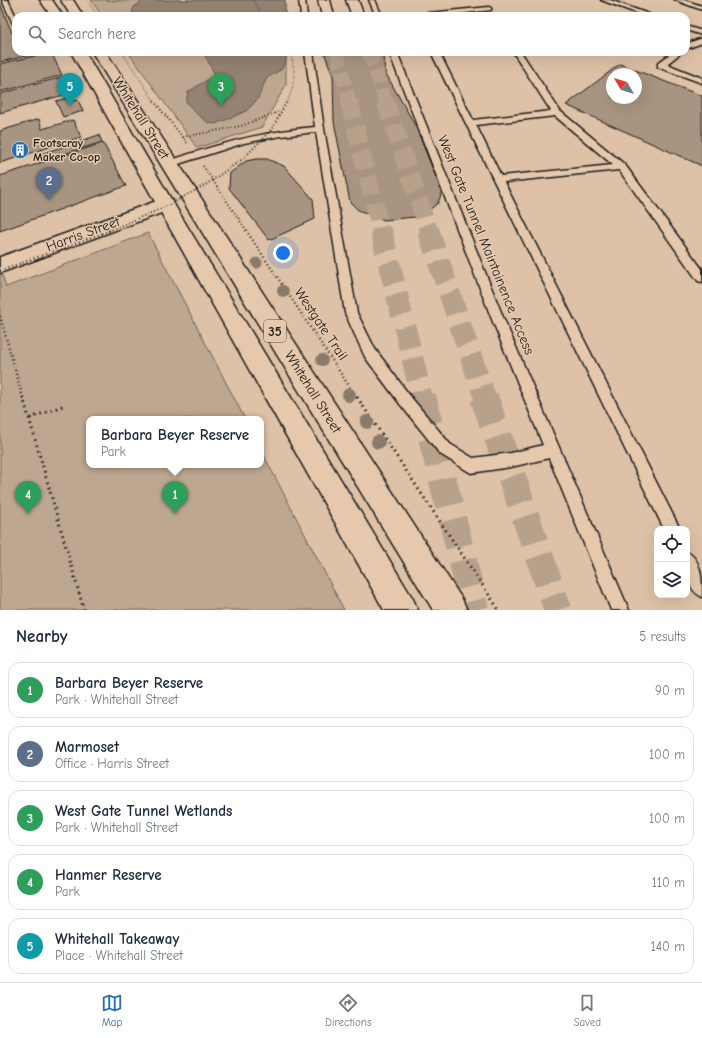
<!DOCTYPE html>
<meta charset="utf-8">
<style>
body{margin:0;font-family:"Comic Neue",sans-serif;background:#f6f6f7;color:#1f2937}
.controls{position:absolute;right:12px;bottom:12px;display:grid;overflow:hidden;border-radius:8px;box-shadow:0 4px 16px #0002}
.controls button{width:36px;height:36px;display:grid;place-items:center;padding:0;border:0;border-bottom:1px solid #e0e1e3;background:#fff;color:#1f2937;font:20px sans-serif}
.compass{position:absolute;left:606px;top:68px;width:36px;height:36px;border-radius:50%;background:#fff;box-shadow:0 4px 16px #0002;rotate:308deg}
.you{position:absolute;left:283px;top:253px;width:14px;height:14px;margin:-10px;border:3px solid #fff;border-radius:50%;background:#1a73e8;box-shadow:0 0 0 6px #1a73e833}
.badge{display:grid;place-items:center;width:26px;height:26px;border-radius:50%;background:#1f6fb2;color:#fff;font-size:13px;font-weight:700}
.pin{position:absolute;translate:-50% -33px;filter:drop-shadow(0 1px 2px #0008)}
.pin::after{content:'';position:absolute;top:21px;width:14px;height:12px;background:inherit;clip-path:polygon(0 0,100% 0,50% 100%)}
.popup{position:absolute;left:86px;top:416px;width:178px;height:52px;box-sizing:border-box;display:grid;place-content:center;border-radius:8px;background:#fff;filter:drop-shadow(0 1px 3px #0005);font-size:13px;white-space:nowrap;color:#747a83}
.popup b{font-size:15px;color:#1f2937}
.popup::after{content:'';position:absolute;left:50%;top:100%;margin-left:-8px;border:8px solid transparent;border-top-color:#fff}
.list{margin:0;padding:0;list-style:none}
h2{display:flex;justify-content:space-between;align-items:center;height:52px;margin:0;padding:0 16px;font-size:17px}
h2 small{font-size:13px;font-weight:400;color:#747a83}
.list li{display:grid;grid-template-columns:26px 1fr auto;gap:12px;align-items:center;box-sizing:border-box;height:56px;margin:0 8px 8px;padding:0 8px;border:1px solid #e0e1e3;border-radius:12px}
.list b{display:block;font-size:15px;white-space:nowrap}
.list p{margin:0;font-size:13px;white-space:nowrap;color:#747a83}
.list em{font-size:13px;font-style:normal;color:#747a83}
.icon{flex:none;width:22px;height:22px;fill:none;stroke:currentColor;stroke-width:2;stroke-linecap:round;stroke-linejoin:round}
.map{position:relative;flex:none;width:702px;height:610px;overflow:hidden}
.search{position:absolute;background:#fff;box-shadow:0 4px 16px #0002;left:12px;right:12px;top:12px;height:44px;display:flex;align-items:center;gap:10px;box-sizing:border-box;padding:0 14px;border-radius:12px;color:#747a83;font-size:15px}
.sheet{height:372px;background:#fff}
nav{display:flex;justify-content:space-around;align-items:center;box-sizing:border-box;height:56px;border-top:1px solid #e0e1e3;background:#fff;font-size:11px;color:#747a83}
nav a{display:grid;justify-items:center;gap:2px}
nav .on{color:#1f6fb2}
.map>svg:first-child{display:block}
.green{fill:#bea790;stroke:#6d6256}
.water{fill:#948272;stroke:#645950}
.building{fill:#a89480;stroke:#1c1c1c;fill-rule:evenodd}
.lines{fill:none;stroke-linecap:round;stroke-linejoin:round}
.highway-tunnel-far3{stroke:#b7a18b;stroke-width:14;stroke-dasharray:14 6;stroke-linecap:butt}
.highway-tunnel-far2{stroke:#b7a18b;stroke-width:18;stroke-dasharray:18 8;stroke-linecap:butt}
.highway-tunnel-far1{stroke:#b7a18b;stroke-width:22;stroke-dasharray:22 11;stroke-linecap:butt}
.highway-tunnel{stroke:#b7a18b;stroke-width:28;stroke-dasharray:28 14;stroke-linecap:butt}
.lane-casing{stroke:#1c1c1c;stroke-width:3}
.street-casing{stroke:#1c1c1c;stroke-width:3}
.primary-casing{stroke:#1c1c1c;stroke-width:3}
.highway-casing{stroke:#1c1c1c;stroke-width:3}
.path-far3{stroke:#1c1c1c;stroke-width:1.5;stroke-dasharray:0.5 2;stroke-linecap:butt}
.path-far2{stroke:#1c1c1c;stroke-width:2;stroke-dasharray:1 2.5;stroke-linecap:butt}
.path-far1{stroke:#1c1c1c;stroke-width:2.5;stroke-dasharray:1 3;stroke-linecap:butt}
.path{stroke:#1c1c1c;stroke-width:3;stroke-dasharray:1.5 4;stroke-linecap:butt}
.lane{fill:#e6c9ad;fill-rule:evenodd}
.street{fill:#e6c9ad;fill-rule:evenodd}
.primary{fill:#e6c9ad;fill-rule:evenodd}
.highway{fill:#e6c9ad;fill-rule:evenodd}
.path-bridge-far2{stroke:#1c1c1c;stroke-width:1.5;stroke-dasharray:0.5 2;stroke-linecap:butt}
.path-bridge-far1{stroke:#1c1c1c;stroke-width:2;stroke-dasharray:1 2.5;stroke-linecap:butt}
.path-bridge{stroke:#1c1c1c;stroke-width:2.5;stroke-dasharray:1 3;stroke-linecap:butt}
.tree{fill:#897a6a}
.labels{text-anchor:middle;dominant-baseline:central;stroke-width:3;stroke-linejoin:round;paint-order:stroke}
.far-poi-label{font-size:12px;font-weight:bold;fill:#1c1c1c;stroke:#e6c9ad;text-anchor:start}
.shield{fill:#e6c9ad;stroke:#595048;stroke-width:1}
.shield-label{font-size:13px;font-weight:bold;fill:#1c1c1c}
.street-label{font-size:14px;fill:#1c1c1c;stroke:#e6c9ad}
</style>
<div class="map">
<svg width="702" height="610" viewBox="0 0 702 610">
<rect width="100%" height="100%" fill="#dec2a7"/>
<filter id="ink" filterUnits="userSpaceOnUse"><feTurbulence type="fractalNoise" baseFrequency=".025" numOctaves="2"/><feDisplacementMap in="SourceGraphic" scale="8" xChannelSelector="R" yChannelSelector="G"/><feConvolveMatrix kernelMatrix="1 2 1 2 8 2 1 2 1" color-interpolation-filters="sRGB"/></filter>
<g filter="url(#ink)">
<g class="green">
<polygon points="91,0 285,0 285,16 102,16"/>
<polygon points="128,52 286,52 286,85 262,127 197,148"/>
<polygon points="148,233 245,419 89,419 89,465 261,465 261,450 344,610 0,610 0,272 1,271 6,287"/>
</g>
<g class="water">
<polygon points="144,0 285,0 285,16 133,16 132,13 134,7"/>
<polygon points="202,52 286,52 286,61 282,69 267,78 257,100 246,111 226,120 215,124 209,123 199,116 186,102 188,92 215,75 207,59"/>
</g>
<g class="building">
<polygon points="0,3 12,33 16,32 16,52 39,53 0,62"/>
<polygon points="51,52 62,75 0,92 0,64"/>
<polygon points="324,52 382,52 386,74 415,125 442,192 438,203 428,211 415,217 384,220 358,210 350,202 334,122 333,76"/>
<path d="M620 64 702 96V166L566 105ZM612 74H636V98H612Z"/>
<polygon points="66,76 74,92 0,113 0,94"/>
<polygon points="71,97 73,101 78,100 83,111 63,117 56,101"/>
<polygon points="39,119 42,129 73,120 81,137 0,163 0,131"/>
<polygon points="99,135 102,142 39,162 37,155"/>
<polygon points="103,143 126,186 0,231 0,176"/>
<polygon points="256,159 267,159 284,166 313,199 315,219 269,240 229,188 230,173 246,161"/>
</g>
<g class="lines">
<g class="highway-tunnel-far3">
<polyline points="337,52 349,102"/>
<polyline points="369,52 386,102"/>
</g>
<g class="highway-tunnel-far2">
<polyline points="349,101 381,231"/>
<polyline points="385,101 429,231"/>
</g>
<g class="highway-tunnel-far1">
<polyline points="381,230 422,398"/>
<polyline points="428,230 485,398"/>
</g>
<g class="highway-tunnel">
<polyline points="422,397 475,610"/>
<polyline points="484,397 558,610"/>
</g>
<defs>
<g id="lane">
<polygon points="2,0 8,0 16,17 16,26 13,24"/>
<polygon points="299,0 305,0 307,16 301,16"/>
<polygon points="369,0 375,0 382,16 376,16"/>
<polygon points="601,0 610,0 654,16 644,16"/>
<polygon points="675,0 684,0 702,6 702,10"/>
<polygon points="489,7 491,8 491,10 439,16 415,16 418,14"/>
<polygon points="686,26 702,31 702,35 686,30"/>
<polygon points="702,38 702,43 686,49 686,44"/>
<path d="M305 52H313L324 129 357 313 375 349 410 396 450 444 473 458 511 453 543 445 491 317 389 52H397L503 317 629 610H611L549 458 511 467 471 473 440 454 400 404 365 357 345 313 316 132 281 136 244 143 169 167 164 164 166 162C214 145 264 131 315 127Z"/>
<path d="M431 52H439L473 120 551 111 513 52H521L560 111 625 165 702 269V282L698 281 619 170 504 182 680 529H664ZM555 116 613 165 501 176 476 125Z"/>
<polygon points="673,52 682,52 667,64 702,78 702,83 658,67 658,63"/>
<path d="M687 552C702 559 702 581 702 597 685 589 687 567 687 552Z"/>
</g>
<polygon id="street" points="165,198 172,199 174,204 172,209 0,273 0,257"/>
<g id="primary">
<polygon points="40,0 52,0 63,16 51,16"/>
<polygon points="61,0 73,0 83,16 71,16"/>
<polygon points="71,52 85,52 178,211 413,599 418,610 384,610"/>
<polygon points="92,52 106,52 462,599 467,610 433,610"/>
</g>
<g id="highway">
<polygon points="318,0 330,0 334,16 322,16"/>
<polygon points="346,0 358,0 364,16 352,16"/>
</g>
</defs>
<use href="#lane" class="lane-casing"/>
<use href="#street" class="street-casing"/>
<use href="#primary" class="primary-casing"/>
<use href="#highway" class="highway-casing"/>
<g class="path-far3">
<polyline points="87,0 98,16"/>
<polyline points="107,0 121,2 133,0"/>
<polyline points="253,0 262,16"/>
<polyline points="122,52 155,102"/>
</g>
<g class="path-far2">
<polyline points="154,101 188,144"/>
<polyline points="183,137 241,126 278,112"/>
<polyline points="203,166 247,231"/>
</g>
<g class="path-far1">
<polyline points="246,230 357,398"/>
<polyline points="0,316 23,398"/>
</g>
<g class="path">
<polyline points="23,397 84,610"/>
<polyline points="357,397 499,610"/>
<polyline points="30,418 65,405"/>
</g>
<use href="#lane" class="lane"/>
<use href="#street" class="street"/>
<use href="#primary" class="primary"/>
<use href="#highway" class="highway"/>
<path class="path-bridge-far2" d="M287 102C295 86 296 69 290 52"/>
<polyline class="path-bridge-far1" points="108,231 165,207 207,184 244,158 272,129 287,101"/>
<polyline class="path-bridge" points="0,271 111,230"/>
</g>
<g class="tree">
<circle cx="257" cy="263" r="5.5"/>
<circle cx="283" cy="291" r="6"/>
<circle cx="322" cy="360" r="6"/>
<circle cx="349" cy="395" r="7"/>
<circle cx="367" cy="422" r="7"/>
<circle cx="378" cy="442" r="7"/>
</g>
</g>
<defs>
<symbol id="building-disc" viewBox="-11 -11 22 22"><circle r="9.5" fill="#1f6fb2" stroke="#e6c9ad"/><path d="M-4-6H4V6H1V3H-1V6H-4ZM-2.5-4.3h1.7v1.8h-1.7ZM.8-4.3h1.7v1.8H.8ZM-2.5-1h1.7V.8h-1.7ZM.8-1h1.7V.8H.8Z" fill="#fff"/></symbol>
</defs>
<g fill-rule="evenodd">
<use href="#building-disc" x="10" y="140" width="20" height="20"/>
</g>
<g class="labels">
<g class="far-poi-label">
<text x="33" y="143">Footscray<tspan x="33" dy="14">Maker Co-op</tspan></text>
</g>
<rect class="shield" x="264" y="320" width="22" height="22" rx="3"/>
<g class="shield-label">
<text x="275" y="331">35</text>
</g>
<g class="street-label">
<text transform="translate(141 118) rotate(58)">Whitehall Street</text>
<text transform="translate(83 234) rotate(-20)">Harris Street</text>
<text transform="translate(486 245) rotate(68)">West Gate Tunnel Maintainence Access</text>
<text transform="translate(321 324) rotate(56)">Westgate Trail</text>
<text transform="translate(313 392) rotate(58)">Whitehall Street</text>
</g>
</g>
</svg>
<div class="controls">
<button><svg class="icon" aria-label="locate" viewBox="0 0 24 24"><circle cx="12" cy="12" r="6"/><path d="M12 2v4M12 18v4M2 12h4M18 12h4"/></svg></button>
<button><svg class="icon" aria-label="layers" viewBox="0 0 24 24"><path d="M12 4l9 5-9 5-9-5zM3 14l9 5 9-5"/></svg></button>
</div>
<svg class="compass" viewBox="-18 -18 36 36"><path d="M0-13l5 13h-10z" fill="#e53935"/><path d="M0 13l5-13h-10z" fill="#747a83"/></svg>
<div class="you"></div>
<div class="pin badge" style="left:175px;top:514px;background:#2e9e5b">1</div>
<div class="popup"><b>Barbara Beyer Reserve</b>Park</div>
<div class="pin badge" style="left:49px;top:200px;background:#5c6f8a">2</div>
<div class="pin badge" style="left:221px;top:106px;background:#2e9e5b">3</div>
<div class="pin badge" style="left:28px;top:514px;background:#2e9e5b">4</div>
<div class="pin badge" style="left:70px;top:106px;background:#0f9aa8">5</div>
<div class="search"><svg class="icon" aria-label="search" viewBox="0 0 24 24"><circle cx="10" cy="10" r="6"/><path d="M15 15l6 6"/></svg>Search here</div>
</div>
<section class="sheet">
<h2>Nearby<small>5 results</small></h2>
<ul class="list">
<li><span class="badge" style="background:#2e9e5b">1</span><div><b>Barbara Beyer Reserve</b><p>Park · Whitehall Street</p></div><em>90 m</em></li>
<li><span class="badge" style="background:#5c6f8a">2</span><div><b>Marmoset</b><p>Office · Harris Street</p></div><em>100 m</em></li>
<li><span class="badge" style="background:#2e9e5b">3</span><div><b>West Gate Tunnel Wetlands</b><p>Park · Whitehall Street</p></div><em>100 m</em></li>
<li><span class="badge" style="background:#2e9e5b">4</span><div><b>Hanmer Reserve</b><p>Park</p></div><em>110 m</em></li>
<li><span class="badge" style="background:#0f9aa8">5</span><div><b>Whitehall Takeaway</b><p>Place · Whitehall Street</p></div><em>140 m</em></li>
</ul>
</section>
<nav>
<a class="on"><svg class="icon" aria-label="map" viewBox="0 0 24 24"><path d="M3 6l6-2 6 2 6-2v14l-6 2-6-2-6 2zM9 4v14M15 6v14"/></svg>Map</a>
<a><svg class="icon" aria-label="directions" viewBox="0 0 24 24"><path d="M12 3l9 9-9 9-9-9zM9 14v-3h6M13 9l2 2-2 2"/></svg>Directions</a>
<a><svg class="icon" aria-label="saved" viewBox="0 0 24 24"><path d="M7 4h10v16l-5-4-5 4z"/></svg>Saved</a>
</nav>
